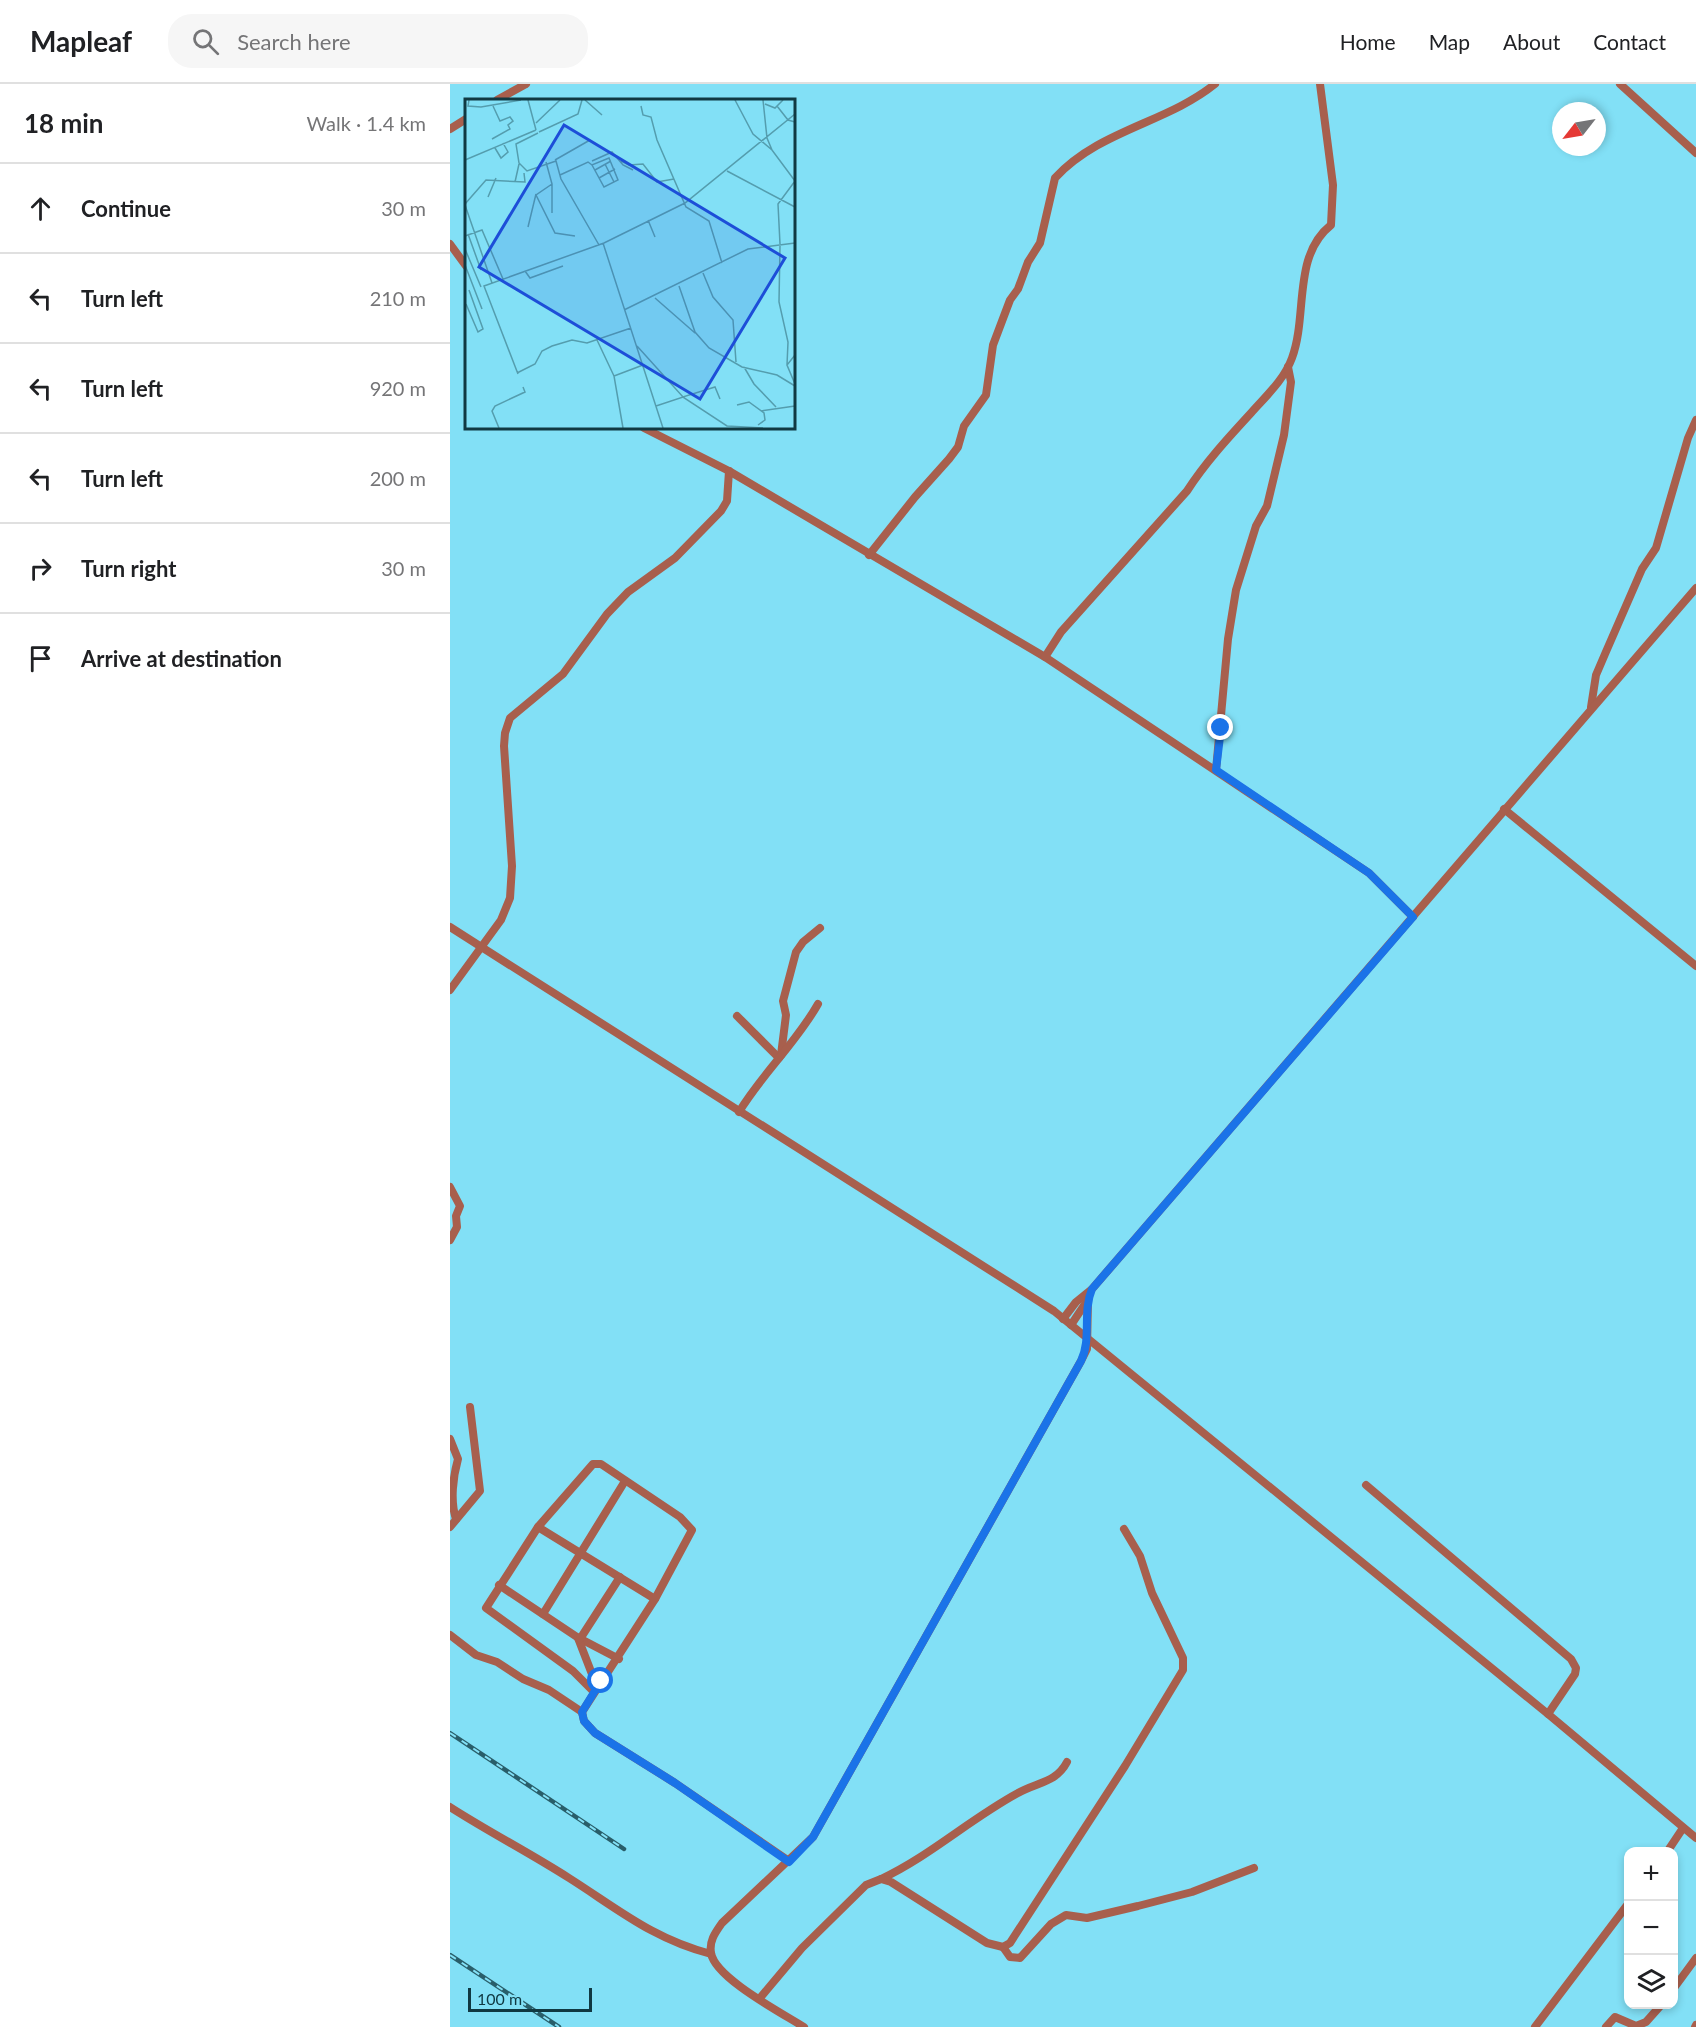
<!DOCTYPE html>
<meta charset="utf-8">
<style>
body{margin:0;font-family:Lato,sans-serif;background:#f6f6f6;color:#202124}
.controls{position:absolute;right:18px;bottom:18px;display:grid;overflow:hidden;border-radius:12px;box-shadow:0 3px 9px #0003}
.controls button{width:54px;height:54px;display:grid;place-items:center;padding:0;border:0;border-bottom:2px solid #e0e0e0;background:#fff;color:#202124;font:30px sans-serif}
.compass{position:absolute;left:1102px;top:18px;width:54px;height:54px;border-radius:50%;background:#fff;box-shadow:0 3px 9px #0003;rotate:239deg}
.scale{position:absolute;left:18px;bottom:15px;width:124px;box-sizing:border-box;padding-left:6px;border:3px solid #103942;border-top:0;font-size:16px;line-height:21px;white-space:nowrap;color:#103942;-webkit-text-stroke:4px #82e0f6;paint-order:stroke}
.stop{position:absolute;width:18px;height:18px;margin:-14px;border:4px solid #1a73e8;border-radius:50%;background:#fff}
.stop.end{background:#1a73e8;border-color:#fff;box-shadow:0 2px 6px #0008}
.list{margin:0;padding:0;list-style:none}
h2{display:flex;justify-content:space-between;align-items:center;height:78px;margin:0;padding:0 24px;font-size:26px}
h2 small{font-size:20px;font-weight:400;color:#757577}
.list li{display:grid;grid-template-columns:39px 1fr auto;gap:18px;align-items:center;box-sizing:border-box;height:90px;padding:0 24px;border-top:2px solid #e0e0e0}
.list b{display:block;font-size:22px;white-space:nowrap}
.list em{font-size:20px;font-style:normal;color:#757577}
.icon{flex:none;width:33px;height:33px;fill:none;stroke:currentColor;stroke-width:2;stroke-linecap:round;stroke-linejoin:round}
.map{position:relative;flex:none;width:1246px;height:1943px;overflow:hidden}
header{display:flex;align-items:center;gap:36px;box-sizing:border-box;height:84px;padding:0 30px;background:#fff;border-bottom:2px solid #e0e0e0}
header strong{font-size:28px}
nav{display:flex;gap:33px;margin-inline-start:auto;font-size:21px}
.search{width:420px;height:54px;background:#f6f6f6;display:flex;align-items:center;gap:15px;box-sizing:border-box;padding:0 21px;border-radius:24px;color:#757577;font-size:22px}
main{display:flex}
aside{flex:1;background:#fff}
.map>svg:first-child{display:block}
.lines{fill:none;stroke-linecap:round;stroke-linejoin:round}
.minor{stroke:#a85f4d;stroke-width:8}
.rail-casing{stroke:#295e6a;stroke-width:4.5}
.rail{stroke:#82e0f6;stroke-width:2;stroke-dasharray:7;stroke-linecap:butt}
.route{stroke:#1a73e8;stroke-width:8}
.inset-road{fill:none;stroke:#549dae;stroke-width:1.5}
.view{fill:#1d4ed8;fill-opacity:0.15;stroke:#1d4ed8;stroke-width:3}
.inset-edge{fill:none;stroke:#103942;stroke-width:3}
</style>
<header>
<strong>Mapleaf</strong>
<div class="search"><svg class="icon" aria-label="search" viewBox="0 0 24 24"><circle cx="10" cy="10" r="6"/><path d="M15 15l6 6"/></svg>Search here</div>
<nav><a>Home</a><a>Map</a><a>About</a><a>Contact</a></nav>
</header>
<main>
<aside>
<h2>18 min<small>Walk · 1.4 km</small></h2>
<ul class="list">
<li><svg class="icon" aria-label="ahead" viewBox="0 0 24 24"><path d="M12 20V5M6 11l6-6 6 6"/></svg><div><b>Continue</b></div><em>30 m</em></li>
<li><svg class="icon" aria-label="left" viewBox="0 0 24 24"><path d="M17 20v-9H6M10 6l-5 5 5 5"/></svg><div><b>Turn left</b></div><em>210 m</em></li>
<li><svg class="icon" aria-label="left" viewBox="0 0 24 24"><path d="M17 20v-9H6M10 6l-5 5 5 5"/></svg><div><b>Turn left</b></div><em>920 m</em></li>
<li><svg class="icon" aria-label="left" viewBox="0 0 24 24"><path d="M17 20v-9H6M10 6l-5 5 5 5"/></svg><div><b>Turn left</b></div><em>200 m</em></li>
<li><svg class="icon" aria-label="right" viewBox="0 0 24 24"><path d="M7 20v-9h11M14 6l5 5-5 5"/></svg><div><b>Turn right</b></div><em>30 m</em></li>
<li><svg class="icon" aria-label="arrive" viewBox="0 0 24 24"><path d="M6 21V4h12l-3 4 3 4H6"/></svg><div><b>Arrive at destination</b></div></li>
</ul>
</aside>
<div class="map">
<svg width="1246" height="1943" viewBox="0 0 1246 1943">
<rect width="100%" height="100%" fill="#82e0f6"/>
<g class="lines">
<g class="minor">
<polyline points="1170,0 1246,69"/>
<polyline points="47,16 76,0"/>
<polyline points="0,45 16,35"/>
<polyline points="0,160 16,182"/>
<polyline points="194,344 279,387 595,573 919,789 963,833"/>
<path d="M419 471 465 413 499 375 508 363 514 342 536 311 543 261 560 216 568 205 578 178 590 159 605 94C649 46 717 39 765 0"/>
<path d="M595 573 611 548 737 407C755 379 778 354 801 329 816 312 834 296 842 274 858 231 842 172 881 141L883 101 870 0"/>
<polyline points="1141,623 1146,591 1155,570 1192,485 1206,464 1238,354 1246,336"/>
<polyline points="766,686 778,555 786,506 806,442 817,422 834,351 841,298 838,283"/>
<polyline points="1054,725 1246,882"/>
<polyline points="0,843 604,1227 1098,1630 1246,1754"/>
<polyline points="0,906 51,836 60,814 62,782 54,662 55,649 60,634 113,590 157,530 178,508 225,474 271,427 277,417 279,387"/>
<polyline points="287,932 329,974"/>
<polyline points="331,971 336,931 333,917 346,868 353,858 370,844"/>
<path d="M289 1028C312 990 346 959 368 920"/>
<polyline points="0,1103 10,1122 6,1132 7,1143 0,1156"/>
<polyline points="613,1235 626,1218 642,1205 1246,504"/>
<polyline points="621,1241 635,1220"/>
<path d="M0 1355 8 1375C3 1393 0 1417 6 1435"/>
<polyline points="916,1401 1121,1575 1126,1584 1125,1590 1098,1630"/>
<polyline points="0,1443 30,1407 20,1323"/>
<polyline points="88,1443 205,1515"/>
<polyline points="49,1501 127,1553 169,1575"/>
<polyline points="93,1530 175,1397"/>
<polyline points="0,1551 26,1571 47,1578 73,1595 99,1606 132,1628"/>
<polyline points="128,1554 147,1603"/>
<polyline points="130,1555 170,1493"/>
<polyline points="144,1608 123,1587 36,1524 88,1443 143,1380 151,1380 230,1433 242,1446 205,1515 132,1628 134,1637 145,1649 225,1699 339,1777"/>
<path d="M0 1723C39 1748 80 1769 119 1794 168 1825 203 1855 261 1870"/>
<polyline points="1217,1768 1233,1744"/>
<path d="M431 1795C480 1772 520 1735 568 1709 587 1698 606 1699 617 1678"/>
<polyline points="553,1863 560,1873 570,1874 601,1840 616,1831 637,1834 688,1822 742,1808 804,1784"/>
<polyline points="1224,1904 1246,1874"/>
<polyline points="310,1914 352,1864 416,1801 431,1795 441,1798 537,1859 553,1863 560,1859 675,1682 733,1586 733,1574 702,1509 690,1472 674,1445"/>
<path d="M354 1943C332 1929 265 1894 261 1869 259 1857 265 1849 272 1839L363 1753 631 1277 637 1265 638 1216"/>
<polyline points="1085,1943 1178,1820"/>
<polyline points="1156,1943 1165,1933 1186,1942 1196,1938 1212,1920"/>
<polyline points="1245,1943 1246,1941"/>
</g>
<defs>
<g id="rail">
<polyline points="0,1649 174,1765"/>
<polyline points="0,1871 109,1943"/>
</g>
</defs>
<use href="#rail" class="rail-casing"/>
<use href="#rail" class="rail"/>
</g>
<g class="lines">
<path class="route" d="M151 1597 132 1628 134 1637 145 1649 225 1699 339 1778 363 1753 631 1277C642 1254 632 1229 642 1205L963 833 919 789 766 686 771 644"/>
</g>
<g transform="translate(15 15)">
<rect width="330" height="330" fill="#82e0f6"/>
<path class="inset-road" d="M4 1 3 7 16 8 56 1M63 1 71 31M120 1 137 16M270 1 288 35 307 51 330 82M298 1 302 39 307 51M300 5 310 9 318 1M176 7 178 16 186 18 192 41 221 108 244 122 257 164M312 7 323 21 330 23M71 24 95 1M74 33 113 15 117 1M73 34 51 45 54 64 62 72 91 62 96 80 134 146M27 40 45 30 43 26 48 22 45 18 35 22 28 7M30 49 36 59 43 53 38 44M0 61 71 31M90 61 125 41M127 62 147 53 158 66 168 71M156 62 164 66 178 65 192 83 209 80M81 63 87 85 71 96 90 134 110 137M140 65 149 83M130 71 146 62M262 72 330 108M95 76 123 63 127 66 144 59 153 81 139 88 127 66M134 79 150 70M50 83 54 65M87 85V114M23 98 31 79M0 105 21 81 60 83 59 74M0 106 27 184M183 121 190 138M63 128 71 95M3 135 16 171M0 137 17 131 38 180M138 144 198 329M315 145 313 105 330 82M315 147 314 203 323 243 322 266M0 150 16 188M0 166 17 210M60 172 65 179 98 167M238 174 248 198 268 221 271 263M214 187 230 233 244 249 277 268 312 276 330 287M190 199 230 234M1 205 13 233 18 230 4 191M159 211 283 150 330 144M132 241 149 277M172 247 218 298 250 288 255 300M330 256 322 266 330 285M279 268 289 285 311 308M52 274 70 265 77 252 87 247 107 241 122 244 166 229M53 275 19 187 139 144 220 104 330 15M272 306 284 303 299 314 300 321 293 326M191 307 218 298 262 327 298 329M296 312 330 307M34 329 27 312 30 307 60 293 58 288M158 329 149 277 178 266"/>
<path class="view" d="M99 26 320 159 235 300 14 168Z"/>
<rect width="330" height="330" class="inset-edge"/>
</g>
</svg>
<div class="controls">
<button>+</button>
<button>−</button>
<button><svg class="icon" aria-label="layers" viewBox="0 0 24 24"><path d="M12 4l9 5-9 5-9-5zM3 14l9 5 9-5"/></svg></button>
</div>
<svg class="compass" viewBox="-18 -18 36 36"><path d="M0-13l5 13h-10z" fill="#e53935"/><path d="M0 13l5-13h-10z" fill="#757577"/></svg>
<div class="scale">100 m</div>
<div class="stop" style="left:151px;top:1597px"></div>
<div class="stop end" style="left:771px;top:644px"></div>
</div>
</main>
